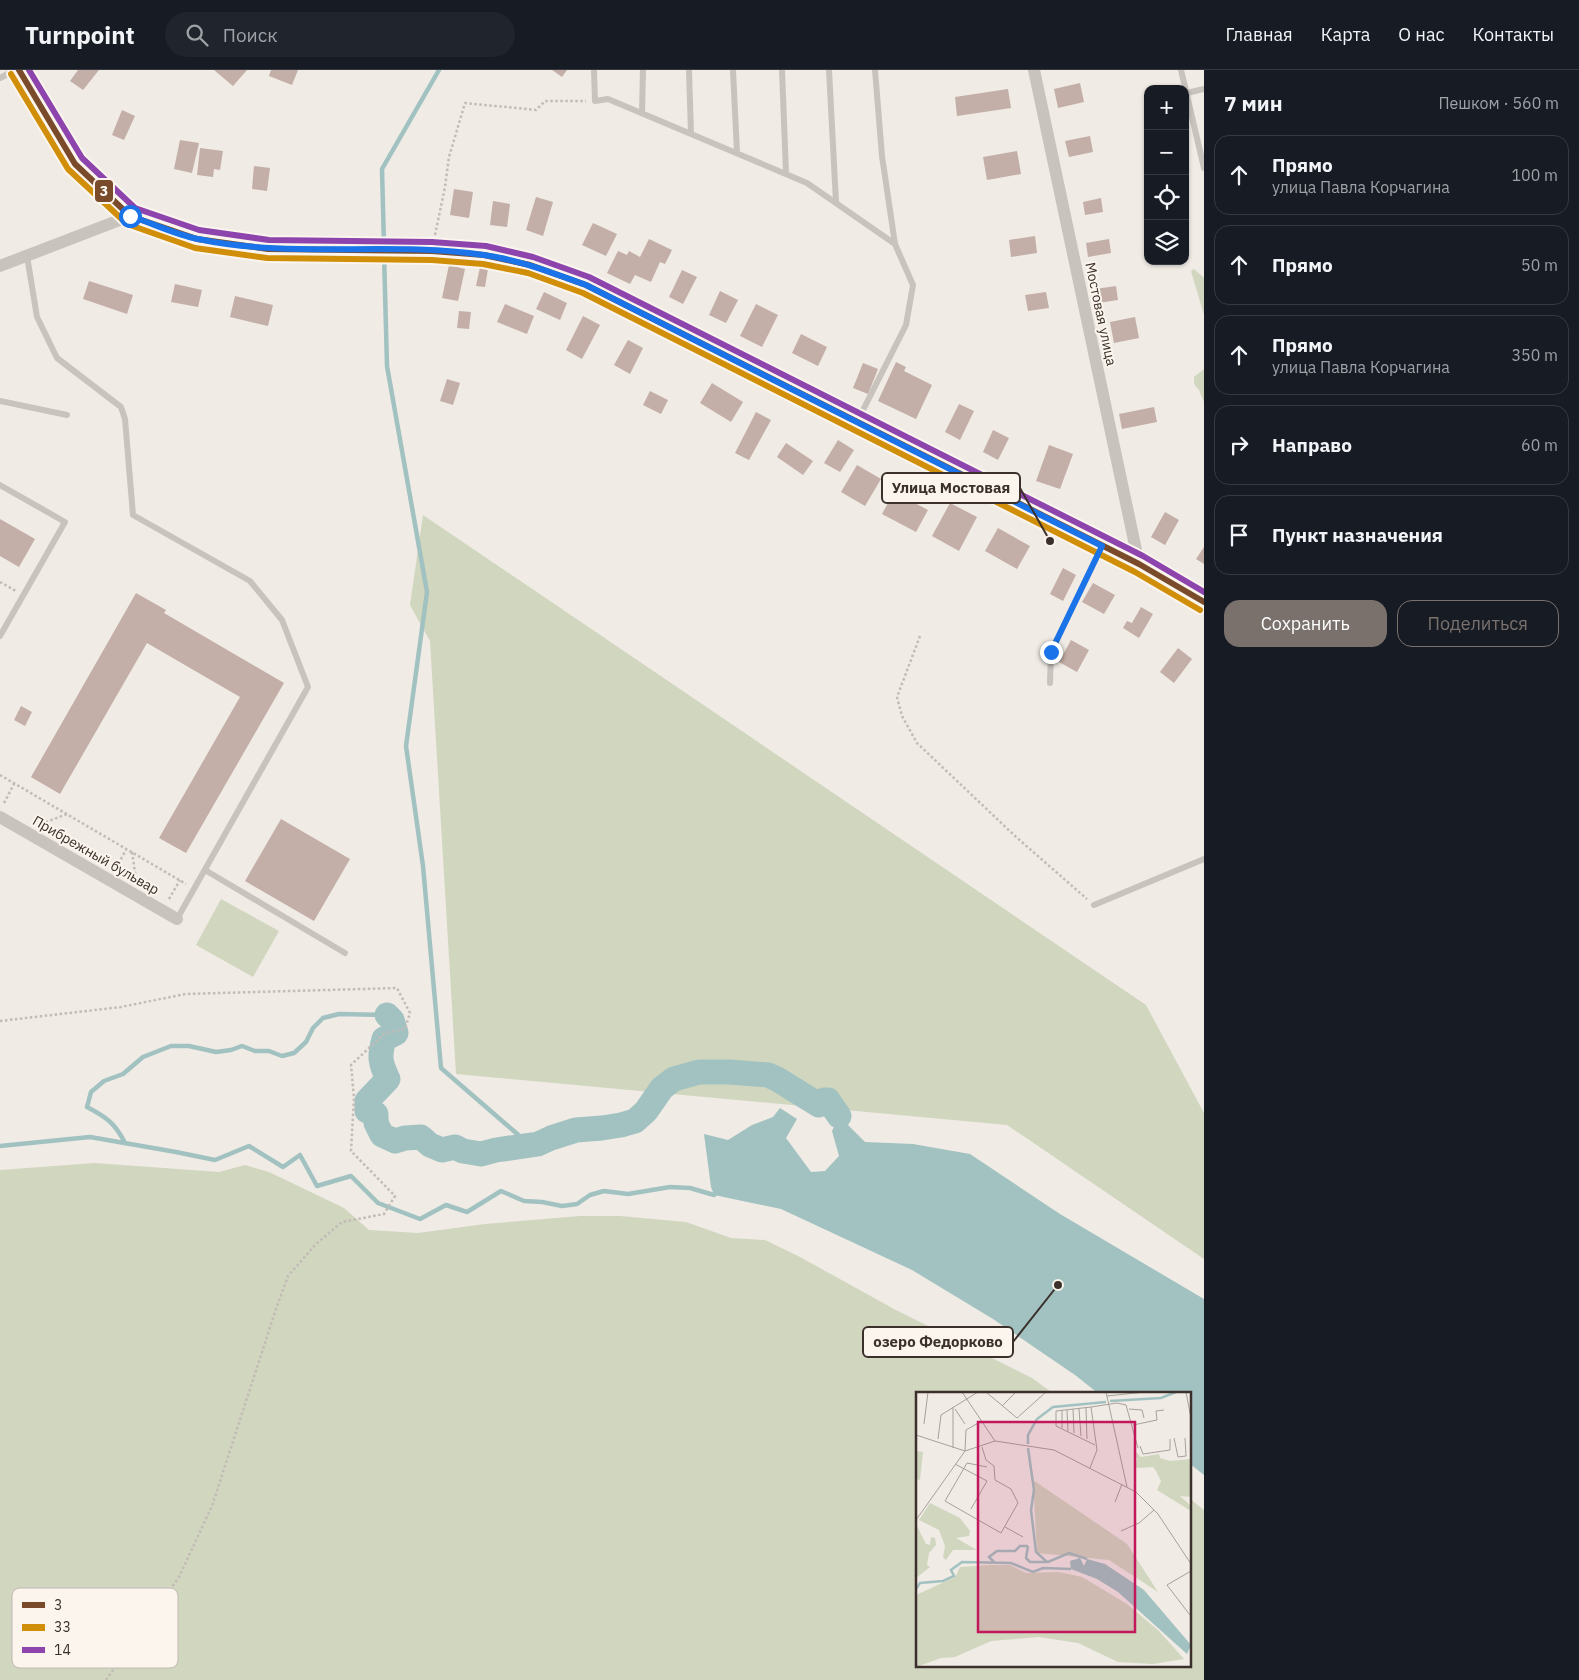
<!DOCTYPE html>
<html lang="ru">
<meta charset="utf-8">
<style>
body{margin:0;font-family:"IBM Plex Sans",sans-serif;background:#20242c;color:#f1f3f6}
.controls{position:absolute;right:15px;top:15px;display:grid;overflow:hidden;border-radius:10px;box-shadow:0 1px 4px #0004}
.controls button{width:45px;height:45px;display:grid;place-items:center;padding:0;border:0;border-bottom:1px solid #363941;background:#171b24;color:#f1f3f6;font:25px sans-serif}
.stop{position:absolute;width:15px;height:15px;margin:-11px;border:4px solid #1a73e8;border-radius:50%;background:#fff}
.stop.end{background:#1a73e8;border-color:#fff;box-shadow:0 1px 5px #0008}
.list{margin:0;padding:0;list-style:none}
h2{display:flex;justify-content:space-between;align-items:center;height:65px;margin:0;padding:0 20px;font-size:21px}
h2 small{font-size:16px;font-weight:400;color:#9ea1a6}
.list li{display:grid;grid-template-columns:32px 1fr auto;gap:15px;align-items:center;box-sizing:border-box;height:80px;margin:0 10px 10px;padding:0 10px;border:1px solid #363941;border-radius:15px}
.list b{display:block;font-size:19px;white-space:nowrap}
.list p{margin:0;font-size:16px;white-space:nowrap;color:#9ea1a6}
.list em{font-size:16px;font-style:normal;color:#9ea1a6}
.actions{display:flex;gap:10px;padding:15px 20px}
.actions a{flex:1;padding:11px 0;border:1px solid #7a716c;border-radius:15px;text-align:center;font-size:18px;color:#7a716c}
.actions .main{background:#7a716c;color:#fff}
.icon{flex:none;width:28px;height:28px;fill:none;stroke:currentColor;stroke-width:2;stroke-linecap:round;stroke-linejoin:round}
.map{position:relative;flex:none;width:1204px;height:1610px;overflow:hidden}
header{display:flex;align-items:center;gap:30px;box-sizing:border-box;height:70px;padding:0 25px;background:#171b24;border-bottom:1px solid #363941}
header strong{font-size:24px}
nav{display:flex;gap:28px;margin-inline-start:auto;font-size:18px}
.search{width:350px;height:45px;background:#20242c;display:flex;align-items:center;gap:12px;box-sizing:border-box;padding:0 18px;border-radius:28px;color:#9ea1a6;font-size:19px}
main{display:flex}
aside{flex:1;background:#171b24}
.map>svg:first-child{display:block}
.green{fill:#d1d6bf}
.water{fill:#a1c2c1}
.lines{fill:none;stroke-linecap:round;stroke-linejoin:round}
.stream{stroke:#a1c2c1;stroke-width:4.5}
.river{stroke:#a1c2c1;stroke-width:25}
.building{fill:#c3afa7}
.path{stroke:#c2bbb6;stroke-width:2.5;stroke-dasharray:2.5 2.5;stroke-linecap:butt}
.lane{stroke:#c9c3be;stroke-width:6}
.street{stroke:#c9c3be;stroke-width:12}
.secondary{stroke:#bab3ae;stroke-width:19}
.bus-1-casing{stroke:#fbf5ee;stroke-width:10}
.bus-2-casing{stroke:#fbf5ee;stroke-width:10}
.bus-3-casing{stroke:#fbf5ee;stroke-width:10}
.bus-1{stroke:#7a4b2a;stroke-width:6}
.bus-2{stroke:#d18e09;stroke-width:6}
.bus-3{stroke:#8e44ad;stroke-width:6}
.route{stroke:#1a73e8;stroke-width:6}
.labels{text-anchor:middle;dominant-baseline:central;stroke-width:4;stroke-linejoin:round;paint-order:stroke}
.street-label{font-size:14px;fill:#3b302b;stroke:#fbf5ee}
.inset-river{fill:none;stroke:#a1c2c1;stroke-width:2.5}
.inset-road{fill:none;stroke:#a8a09b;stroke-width:1}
.view{fill:#c2185b;fill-opacity:0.15;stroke:#c2185b;stroke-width:2.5}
.inset-edge{fill:none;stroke:#3b302b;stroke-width:2.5}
.key{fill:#fbf5ee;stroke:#c1bab4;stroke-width:1}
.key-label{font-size:14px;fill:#3b302b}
.leader{fill:none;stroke:#3b302b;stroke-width:2}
.callout-dot{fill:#3b302b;stroke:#fbf5ee;stroke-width:2}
.callout{fill:#fbf5ee;stroke:#3b302b;stroke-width:2}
.callout-label{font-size:15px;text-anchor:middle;font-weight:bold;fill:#3b302b}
.line-badge{stroke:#fbf5ee;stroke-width:2}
.badge-label{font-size:14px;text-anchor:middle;font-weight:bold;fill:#fff}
</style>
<header>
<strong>Turnpoint</strong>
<div class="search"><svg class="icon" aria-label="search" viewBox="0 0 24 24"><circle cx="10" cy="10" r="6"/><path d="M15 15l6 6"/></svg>Поиск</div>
<nav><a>Главная</a><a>Карта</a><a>О нас</a><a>Контакты</a></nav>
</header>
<main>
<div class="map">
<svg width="1204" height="1610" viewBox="0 0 1204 1610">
<rect width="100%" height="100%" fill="#f0ebe5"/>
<g class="green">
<polygon points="1194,199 1204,208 1204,245 1191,201"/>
<polygon points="1204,299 1204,332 1199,320 1194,314 1194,307"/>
<polygon points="423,445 1146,935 1204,1043 1204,1189 1007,1055 456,1004 430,571 410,535"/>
<polygon points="221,829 279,861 253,907 196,875"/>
<polygon points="95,1093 219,1102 245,1095 269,1102 344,1138 369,1160 418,1163 485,1154 580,1146 620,1146 686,1152 731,1168 765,1170 800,1187 894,1239 1032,1308 1054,1324 918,1324 918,1596 1190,1596 1190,1429 1204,1440 1204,1610 0,1610 0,1100"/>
</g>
<polygon class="water" points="780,1038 797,1049 786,1068 811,1102 825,1101 839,1086 832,1061 839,1046 865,1072 913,1074 970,1084 1060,1144 1204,1229 1204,1405 1190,1394 1190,1324 1099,1324 1075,1305 993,1249 912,1200 781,1139 714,1125 711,1117 704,1064 728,1070 752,1055 773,1047"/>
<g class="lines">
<g class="stream">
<polyline points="384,176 382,99 439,0"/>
<polyline points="384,184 387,296 427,522 406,676 423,796 441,998 530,1075"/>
<path d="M125 1073C115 1053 106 1047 87 1037L91 1022 104 1011 123 1004 143 987 171 976H189L216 982 231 980 242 976 255 981H269L282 986 294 983 306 972 313 958 323 948 339 944 387 945"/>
<polyline points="0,1076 90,1067 176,1082 215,1090 249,1076 283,1097 300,1085 317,1116 351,1106 378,1133 420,1149 446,1135 467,1142 501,1121 524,1131 542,1132 562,1136 577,1134 590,1125 604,1121 628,1124 670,1117 690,1118 714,1125"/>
</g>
<path class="river" d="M387 945 392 950 396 963 384 969C379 986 380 993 388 1009L367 1031V1041L376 1044V1053L382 1065 395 1071 405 1068 421 1067 430 1075 442 1080 455 1077 463 1081 481 1084 496 1080 538 1074 551 1068 576 1060 602 1058 621 1055 635 1051 646 1041 662 1018 674 1009 699 1002H729L768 1005 777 1009 819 1035 824 1030H828L839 1046"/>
</g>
<g class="building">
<polygon points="78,0 99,0 83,20 70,11"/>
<polygon points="214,0 247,0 233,16"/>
<polygon points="271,0 298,0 292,15 269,6"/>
<polygon points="552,0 567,0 562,7"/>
<polygon points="1080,13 1084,32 1058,38 1054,19"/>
<polygon points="1008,19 1011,38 957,46 955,27"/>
<polygon points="122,40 135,46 124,70 112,65"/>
<polygon points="1090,66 1093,82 1069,87 1065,71"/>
<polygon points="180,70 199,73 192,103 174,99"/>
<polygon points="200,78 223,81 220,100 214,99 213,107 197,105"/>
<polygon points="1017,81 1021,104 987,110 983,87"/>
<polygon points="254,96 270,98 267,121 252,119"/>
<polygon points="454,119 473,122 469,148 450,145"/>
<polygon points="536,127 553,132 543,166 526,160"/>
<polygon points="1101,128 1103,142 1085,145 1083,132"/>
<polygon points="493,131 510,134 507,157 490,155"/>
<polygon points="593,153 617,164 606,186 582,175"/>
<polygon points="1035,166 1037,183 1011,187 1009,170"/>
<polygon points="649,169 672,180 665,194 660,192 651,212 635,205 630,214 607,203 618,181 627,185 629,181 640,187"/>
<polygon points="1109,169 1111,183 1088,187 1086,173"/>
<polygon points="449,195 465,199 458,231 442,228"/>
<polygon points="480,197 488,199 485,217 476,216"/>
<polygon points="682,200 697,207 683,234 669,227"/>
<polygon points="89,211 133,225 127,244 83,229"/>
<polygon points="175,214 202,220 198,237 171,232"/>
<polygon points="1116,216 1118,230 1098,233 1095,219"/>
<polygon points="720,221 738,230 726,253 709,245"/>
<polygon points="544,222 567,233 560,250 536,239"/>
<polygon points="1046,222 1049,238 1028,241 1025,225"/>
<polygon points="235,226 273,235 268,256 230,247"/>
<polygon points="505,234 534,246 527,264 497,252"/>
<polygon points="756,234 778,245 762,277 740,266"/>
<polygon points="459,241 471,242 469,259 457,258"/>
<polygon points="583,246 600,255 582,289 566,280"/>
<polygon points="1135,247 1139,268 1114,273 1110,252"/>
<polygon points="801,264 827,277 818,296 792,283"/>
<polygon points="628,270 643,278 630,304 614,295"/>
<polygon points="896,292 906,297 904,301 932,315 916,349 878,331"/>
<polygon points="863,293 878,299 868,324 853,318"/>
<polygon points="447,309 460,313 453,335 440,331"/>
<polygon points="712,313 743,332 731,352 700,333"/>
<polygon points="650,321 668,330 661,344 643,335"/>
<polygon points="959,334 974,341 960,370 945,362"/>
<polygon points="1154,337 1157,352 1122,359 1119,344"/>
<polygon points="756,342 771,350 749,390 735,383"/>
<polygon points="993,360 1009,368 998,390 983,382"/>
<polygon points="838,370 854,380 840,402 824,393"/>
<polygon points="786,373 813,391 803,405 777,387"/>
<polygon points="1049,375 1073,384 1060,419 1036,411"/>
<polygon points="857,395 881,409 865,436 841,422"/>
<polygon points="894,422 928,440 916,462 882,444"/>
<polygon points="950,433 977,447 959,481 932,466"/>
<polygon points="1165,442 1179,450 1165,475 1151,467"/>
<polygon points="0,449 35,469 19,497 0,486"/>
<polygon points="998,458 1030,476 1017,499 985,481"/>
<polygon points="1204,477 1204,494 1196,489"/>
<polygon points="1063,498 1076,505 1063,531 1050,524"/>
<polygon points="1093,513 1115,525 1104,544 1082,532"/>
<polygon points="136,523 166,540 164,543 284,613 186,783 159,768 240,627 147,573 60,724 31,707"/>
<polygon points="1141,537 1153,544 1139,568 1123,558 1127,551 1132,553"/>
<polygon points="1071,570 1089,580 1077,602 1059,592"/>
<polygon points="1178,578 1192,589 1174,613 1160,602"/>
<polygon points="21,636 32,642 25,656 14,650"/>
<polygon points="281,749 350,789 314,851 245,811"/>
</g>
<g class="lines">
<g class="path">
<polyline points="435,165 445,117 449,87 465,33 536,40 545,31 586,31"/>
<polyline points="0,512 16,521"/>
<polyline points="920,566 897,627 902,646 917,673 1015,766 1087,829"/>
<polyline points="0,705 186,814"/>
<polyline points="4,733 14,714"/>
<polyline points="41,754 67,744"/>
<polyline points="132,782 136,809"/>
<polyline points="116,798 126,780"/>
<polyline points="169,829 180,810"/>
<polyline points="0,951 121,937 185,924 397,918 410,943 405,959 385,963 351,995 354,1028 351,1081 395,1126 384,1144 342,1152 316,1174 288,1206 275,1242 212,1436 179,1507 106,1610"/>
</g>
<g class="lane">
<polyline points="594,0 595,31 608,29 807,113 895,174"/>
<polyline points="689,0 691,63"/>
<polyline points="733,0 737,82"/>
<polyline points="782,0 786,103"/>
<polyline points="829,0 836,132"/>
<polyline points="1181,0 1204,98"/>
<polyline points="0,8 15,0"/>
<polyline points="1187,23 1204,19"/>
<polyline points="642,43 643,0"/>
<polyline points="27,186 37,247 57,288 121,337 125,349 133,445 250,511 282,550 308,617 177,849"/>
<polyline points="0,331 67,345"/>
<polyline points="858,350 906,255 913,215 895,174 882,86 875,0"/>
<polyline points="0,415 65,452 0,566"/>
<polyline points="1050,613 1051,582 1102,476"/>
<polyline points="205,800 345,883"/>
<polyline points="1094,835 1204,789"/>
</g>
<g class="street">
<polyline points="1034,0 1139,494"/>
<polyline points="0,196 130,146"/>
<polyline points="0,747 177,849"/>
</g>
<polyline class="secondary" points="19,0 75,94 130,146 197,169 268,179 432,181 484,185 530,195 586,215 1139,494 1204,532"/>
<defs>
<polyline id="bus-1" points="19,0 75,94 130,146 197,169 268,179 432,181 484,185 530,195 586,215 1139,494 1204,532"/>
<polyline id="bus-2" points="11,4 68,99 127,154 195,178 267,188 432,190 483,194 528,203 583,223 1135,502 1200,540"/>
<polyline id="bus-3" points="29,0 82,88 135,138 199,160 269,170 432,172 486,176 533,187 589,207 1143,486 1204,522"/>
</defs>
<use href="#bus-1" class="bus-1-casing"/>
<use href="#bus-2" class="bus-2-casing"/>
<use href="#bus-3" class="bus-3-casing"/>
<use href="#bus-1" class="bus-1"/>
<use href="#bus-2" class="bus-2"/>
<use href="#bus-3" class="bus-3"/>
</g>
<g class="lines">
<path class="route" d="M130 146C152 153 176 165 198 169 292 189 389 171 484 185 520 190 552 203 586 215L1102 476 1051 582"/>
</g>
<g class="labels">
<g class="street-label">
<text transform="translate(1101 244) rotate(78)">Мостовая улица</text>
<text transform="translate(96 785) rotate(30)">Прибрежный бульвар</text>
</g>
</g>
<g transform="translate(916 1322)">
<rect width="275" height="275" fill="#f0ebe5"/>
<path d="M217 57 225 65 243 62 244 66 254 69 275 67V105L264 104 275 114V119L241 98 245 89 240 79 237 75 221 76 218 71 221 68ZM0 59 7 60 4 88 0 87ZM117 88 211 152 242 200 193 168 121 161ZM14 111 44 126 54 139 53 144 40 146 61 158H37L30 168 27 165 29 154 23 138 3 128ZM0 132 10 152 14 153 15 145 19 146 20 153 13 161 11 173 14 175 0 186ZM74 173H94L110 181 143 180 166 185 211 212 243 239 268 267 237 272 202 270 162 251 123 245 75 249 39 265 25 266 0 275V203L39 185 44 175Z" fill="#d1d6bf"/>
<path d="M164 166 168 174 171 167 189 172 228 198 275 253 271 262 202 200 181 187 155 177 154 169Z" fill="#a1c2c1"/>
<path class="inset-river" d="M194 9 245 6 260 0M112 52V43L121 27 137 15 190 10M112 56 118 98 115 118 120 160 131 170M112 154 110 166 114 170H132L153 161 171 167M78 170 73 165 81 159H99L104 154H112M0 197 4 191 27 189 38 184 35 178 46 170 95 171 117 180 127 176 155 177"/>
<path class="inset-road" d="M46 0 79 49 138 58 220 100 242 122 275 172M70 0 101 26 130 0M190 0 211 95M270 0 275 26M191 4 229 0M86 14 100 0M175 15 201 11 210 13 222 56M170 16 171 47M39 17 49 32M157 17 158 41M163 17 165 44M213 17 226 18 228 26M151 18 152 39M8 32 12 0M217 33 241 28 240 19 248 18M146 36V18M0 43 49 59 79 49M258 46 262 65 270 64 269 46M22 47 25 23 62 0M224 54 227 62 254 58V47M66 55 70 68 78 74 79 88 95 97 102 111 85 141 29 109 51 71 71 75M37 56V15M39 72 71 89 55 117M174 76 181 58 175 15 140 19V34L179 53M199 110 206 92M0 128 49 59 50 38 64 30M89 135 107 145M205 139 223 131 238 118M274 223 251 193 275 179"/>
<path class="view" d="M62 30H219V240H62Z"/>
<rect width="275" height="275" class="inset-edge"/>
</g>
<rect x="12" y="1518" width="166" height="80" rx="8" class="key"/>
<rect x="22" y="1532" width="23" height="6" fill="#7a4b2a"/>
<rect x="22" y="1554" width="23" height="7" fill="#d18e09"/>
<rect x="22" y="1577" width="23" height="6" fill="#8e44ad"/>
<g class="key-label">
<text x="54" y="1540">3</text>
<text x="54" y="1562">33</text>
<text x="54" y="1585">14</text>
</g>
<path class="leader" d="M1050 471L1020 418M1058 1215L1013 1272"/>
<g class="callout-dot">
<circle cx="1050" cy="471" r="5"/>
<circle cx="1058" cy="1215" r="5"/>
</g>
<g class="callout">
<rect x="882" y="403" width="138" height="30" rx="5"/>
<rect x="863" y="1257" width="150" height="30" rx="5"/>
</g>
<g class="callout-label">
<text x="951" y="423">Улица Мостовая</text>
<text x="938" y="1277">озеро Федорково</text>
</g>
<rect class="line-badge" x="94" y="109" width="20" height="24" rx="5" fill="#7a4b2a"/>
<g class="badge-label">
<text x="104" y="126">3</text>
</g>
</svg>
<div class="controls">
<button>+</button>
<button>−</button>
<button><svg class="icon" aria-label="locate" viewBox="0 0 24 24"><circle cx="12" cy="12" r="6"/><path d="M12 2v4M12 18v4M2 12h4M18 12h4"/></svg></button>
<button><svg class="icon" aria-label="layers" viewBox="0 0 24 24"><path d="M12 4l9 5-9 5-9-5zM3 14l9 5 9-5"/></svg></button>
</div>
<div class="stop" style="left:130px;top:146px"></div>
<div class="stop end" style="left:1051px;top:582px"></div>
</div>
<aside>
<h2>7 мин<small>Пешком · 560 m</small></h2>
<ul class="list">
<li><svg class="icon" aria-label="ahead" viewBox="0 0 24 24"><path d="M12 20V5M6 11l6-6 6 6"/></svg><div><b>Прямо</b><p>улица Павла Корчагина</p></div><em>100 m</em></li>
<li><svg class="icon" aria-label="ahead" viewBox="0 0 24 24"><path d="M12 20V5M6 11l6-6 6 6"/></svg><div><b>Прямо</b></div><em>50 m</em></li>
<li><svg class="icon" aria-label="ahead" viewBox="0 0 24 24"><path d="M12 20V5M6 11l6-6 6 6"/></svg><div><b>Прямо</b><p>улица Павла Корчагина</p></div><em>350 m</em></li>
<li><svg class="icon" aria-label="right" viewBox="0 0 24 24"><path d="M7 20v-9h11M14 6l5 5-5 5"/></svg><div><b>Направо</b></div><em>60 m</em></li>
<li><svg class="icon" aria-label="arrive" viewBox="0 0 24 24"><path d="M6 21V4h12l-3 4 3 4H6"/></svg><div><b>Пункт назначения</b></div></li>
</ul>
<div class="actions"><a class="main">Сохранить</a><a>Поделиться</a></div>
</aside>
</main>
